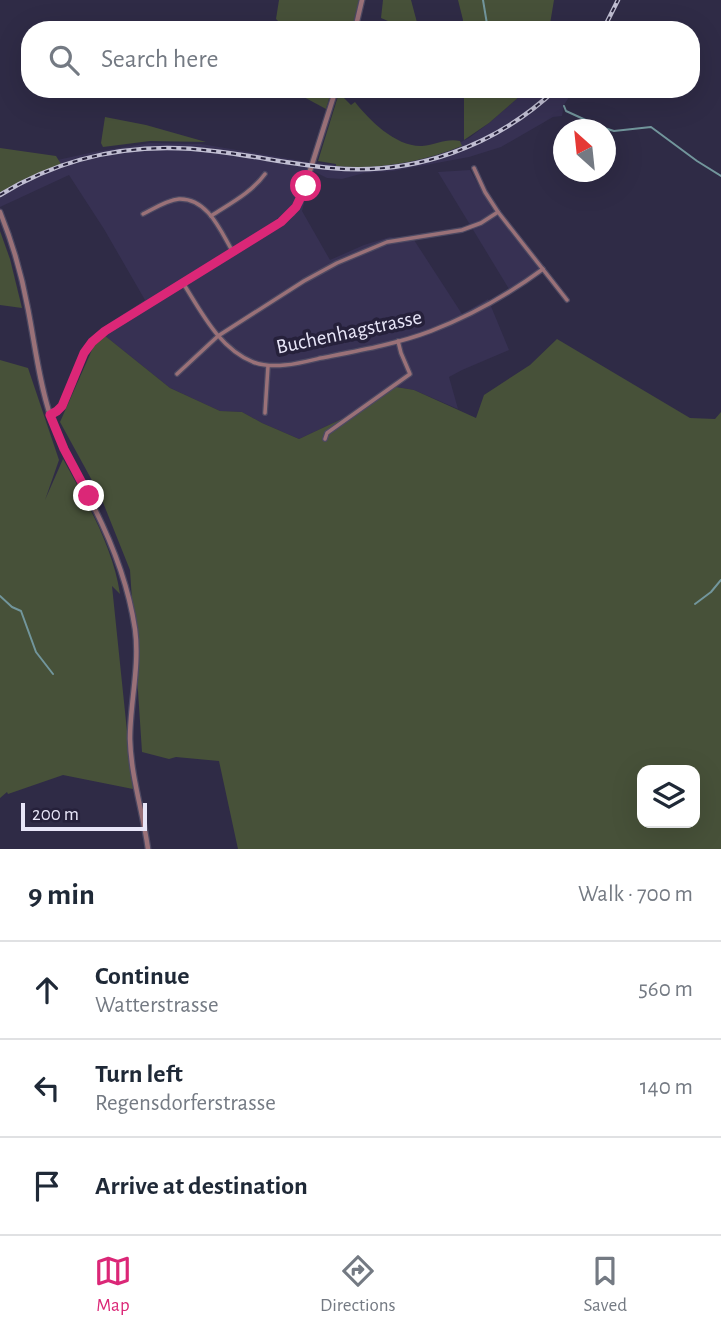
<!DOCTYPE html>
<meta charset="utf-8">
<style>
body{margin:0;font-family:"Alegreya Sans",sans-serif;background:#f6f6f7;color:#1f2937}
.controls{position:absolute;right:21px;bottom:21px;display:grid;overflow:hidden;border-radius:14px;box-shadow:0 7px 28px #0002}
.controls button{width:63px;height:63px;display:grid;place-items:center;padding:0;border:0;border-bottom:2px solid #e0e1e3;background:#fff;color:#1f2937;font:35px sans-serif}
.compass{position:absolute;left:553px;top:119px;width:63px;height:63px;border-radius:50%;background:#fff;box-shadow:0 7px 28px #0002;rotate:333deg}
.scale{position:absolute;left:21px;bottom:18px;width:126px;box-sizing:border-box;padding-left:7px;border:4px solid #e8e6f8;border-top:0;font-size:19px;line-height:24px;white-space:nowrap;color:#e8e6f8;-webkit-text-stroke:5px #26213b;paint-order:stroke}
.stop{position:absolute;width:21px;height:21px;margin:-16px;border:5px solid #db2777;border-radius:50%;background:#fff}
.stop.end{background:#db2777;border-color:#fff;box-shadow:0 2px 7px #0008}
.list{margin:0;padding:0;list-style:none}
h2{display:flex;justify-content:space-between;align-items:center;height:91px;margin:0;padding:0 28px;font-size:30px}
h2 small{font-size:23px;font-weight:400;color:#747a83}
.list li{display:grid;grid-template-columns:46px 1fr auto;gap:21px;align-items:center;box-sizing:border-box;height:98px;padding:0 28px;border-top:2px solid #e0e1e3}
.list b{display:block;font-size:26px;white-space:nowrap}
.list p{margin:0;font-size:23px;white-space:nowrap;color:#747a83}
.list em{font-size:23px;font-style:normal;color:#747a83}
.icon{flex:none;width:38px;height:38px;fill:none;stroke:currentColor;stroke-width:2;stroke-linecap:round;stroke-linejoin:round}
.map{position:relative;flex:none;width:721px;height:849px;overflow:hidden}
.search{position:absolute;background:#fff;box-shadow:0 7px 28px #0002;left:21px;right:21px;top:21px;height:77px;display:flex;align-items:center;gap:18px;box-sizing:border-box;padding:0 24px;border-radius:28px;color:#747a83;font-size:26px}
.sheet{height:385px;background:#fff}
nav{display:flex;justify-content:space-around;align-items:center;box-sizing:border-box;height:98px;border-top:2px solid #e0e1e3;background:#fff;font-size:19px;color:#747a83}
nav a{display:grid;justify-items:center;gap:4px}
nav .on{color:#db2777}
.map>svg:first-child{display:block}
.built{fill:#373153}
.green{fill:#475139;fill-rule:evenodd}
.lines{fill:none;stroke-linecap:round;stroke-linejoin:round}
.stream{stroke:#72969c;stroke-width:2}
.minor-casing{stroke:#4d4962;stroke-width:6}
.tertiary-casing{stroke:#4d4962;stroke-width:7}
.minor{stroke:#9a7178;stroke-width:3.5}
.tertiary{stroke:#9a7178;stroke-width:4.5}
.rail-casing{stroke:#c0bed2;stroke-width:4.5}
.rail{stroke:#26213b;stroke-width:2;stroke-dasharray:5;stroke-linecap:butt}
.route{stroke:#db2777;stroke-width:9}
.labels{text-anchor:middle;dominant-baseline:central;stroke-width:7;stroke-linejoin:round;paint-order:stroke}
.street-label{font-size:21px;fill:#e8e6f8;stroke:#26213b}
</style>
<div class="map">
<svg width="721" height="849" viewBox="0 0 721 849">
<rect width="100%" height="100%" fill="#2f2b46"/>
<g class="built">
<polygon points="528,89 574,89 564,105 562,116 553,117 501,147 469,157 393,171 364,173 342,179 327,178 313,171 302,211 330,260 364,245 390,237 414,240 462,314 488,299 509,350 462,370 449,377 458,409 414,390 390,386 346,417 299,439 262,423 242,412 220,411 170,388 104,335 100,329 145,300 104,229 69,175 0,207 0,185 44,163 94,152 150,143 201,144 308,162 359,167 447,147 461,142 469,138 489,123"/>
<polygon points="470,170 492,209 540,269 509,289 438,172"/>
</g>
<g class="green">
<path d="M279 0H359L352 30C330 30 291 36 276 19Z"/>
<polygon points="383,0 411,0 419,30 409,30 381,18"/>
<polygon points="458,0 554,0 549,30 463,30 463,20"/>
<polygon points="289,89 332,89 326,109"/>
<polygon points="464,89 528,89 489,123 464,140"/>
<path d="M339 93 351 105 355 102C369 120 396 147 422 146 436 145 446 138 460 141L462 146C421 162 380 170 336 166V164L318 161Z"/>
<polygon points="105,117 146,125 206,142 150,141 103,147 101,143"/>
<polygon points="0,148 56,156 61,164 23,180 0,193"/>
<polygon points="0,231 10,259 22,308 0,305"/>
<path d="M104 335 170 388 220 411 242 412 262 423 299 439 346 417 390 386 414 390 476 418 484 395 530 365 557 339 690 418 715 419 721 412V849H238L219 761 176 757 169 759 142 752 130 570 100 495 60 422 95 343ZM642 770H695V823H642Z"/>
<path d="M0 360 28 368 59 460 45 500 63 459C86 501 113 546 120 594L112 586 133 789 63 775 8 794 7 792 0 798Z"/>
</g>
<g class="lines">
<g class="stream">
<polyline points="483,0 488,30"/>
<polyline points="564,106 566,111 601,127 614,131 651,127 697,161 721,176"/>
<polyline points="0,596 12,607 21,611 36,652 53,674"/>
<polyline points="695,604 711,592 721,580"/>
</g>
<defs>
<g id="minor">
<polyline points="474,168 485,192 498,212 567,300"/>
<path d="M143 214C153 209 167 200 179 199 208 198 221 232 233 252"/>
<path d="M211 216C231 203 251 193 265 174"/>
<path d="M183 283C202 313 219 348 253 362 274 370 300 363 321 358 357 351 397 344 431 331 470 316 509 294 543 269"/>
<polyline points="177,374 218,336 304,281 337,263 387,242 462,230 481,223 498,212"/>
<polyline points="265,413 268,366"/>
<polyline points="325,439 327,433 410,374 401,353 398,341"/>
</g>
<g id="tertiary">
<polyline points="355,30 362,0"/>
<path d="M0 212C13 244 22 276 28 309 35 345 39 382 51 418 60 444 75 469 87 494 109 535 128 582 135 629 140 666 130 702 130 739 131 777 143 812 148 849"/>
<polyline points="50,415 62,406 84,353 98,336 272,228 292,213 300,202 336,89"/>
</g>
</defs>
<use href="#minor" class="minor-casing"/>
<use href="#tertiary" class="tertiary-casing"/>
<use href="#minor" class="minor"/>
<use href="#tertiary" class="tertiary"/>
<defs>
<g id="rail">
<polyline points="603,30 618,0"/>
<path d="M0 195C50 164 108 148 167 148 223 148 277 163 331 168 414 176 496 146 556 89"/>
</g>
</defs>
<use href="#rail" class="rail-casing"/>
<use href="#rail" class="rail"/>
</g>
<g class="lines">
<polyline class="route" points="89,496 64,449 50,415 57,411 62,406 84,353 92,342 105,331 281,222 296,207 306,186"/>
</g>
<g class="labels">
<g class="street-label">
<text transform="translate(349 332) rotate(-12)">Buchenhagstrasse</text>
</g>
</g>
</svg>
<div class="controls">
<button><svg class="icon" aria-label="layers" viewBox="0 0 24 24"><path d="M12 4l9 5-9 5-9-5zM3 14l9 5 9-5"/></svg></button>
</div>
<svg class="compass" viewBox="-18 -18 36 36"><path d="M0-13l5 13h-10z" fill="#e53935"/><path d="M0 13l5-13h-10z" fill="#747a83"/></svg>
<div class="scale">200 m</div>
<div class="stop" style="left:306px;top:186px"></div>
<div class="stop end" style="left:89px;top:496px"></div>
<div class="search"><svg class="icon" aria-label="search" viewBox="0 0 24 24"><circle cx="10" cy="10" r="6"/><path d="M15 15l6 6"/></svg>Search here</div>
</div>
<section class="sheet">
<h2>9 min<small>Walk · 700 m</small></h2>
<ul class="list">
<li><svg class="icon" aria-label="ahead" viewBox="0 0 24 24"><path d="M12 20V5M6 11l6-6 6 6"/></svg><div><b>Continue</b><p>Watterstrasse</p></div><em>560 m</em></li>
<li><svg class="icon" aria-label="left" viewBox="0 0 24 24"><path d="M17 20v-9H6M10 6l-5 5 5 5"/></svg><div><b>Turn left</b><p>Regensdorferstrasse</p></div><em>140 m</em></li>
<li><svg class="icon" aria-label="arrive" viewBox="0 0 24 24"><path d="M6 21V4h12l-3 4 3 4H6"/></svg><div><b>Arrive at destination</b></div></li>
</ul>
</section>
<nav>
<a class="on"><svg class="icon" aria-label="map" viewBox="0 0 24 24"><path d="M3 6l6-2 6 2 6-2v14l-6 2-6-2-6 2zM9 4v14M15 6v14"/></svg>Map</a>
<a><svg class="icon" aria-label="directions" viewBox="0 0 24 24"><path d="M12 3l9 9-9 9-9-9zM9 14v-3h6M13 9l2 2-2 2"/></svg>Directions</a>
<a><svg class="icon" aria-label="saved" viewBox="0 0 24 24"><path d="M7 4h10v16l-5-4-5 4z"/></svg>Saved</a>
</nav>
